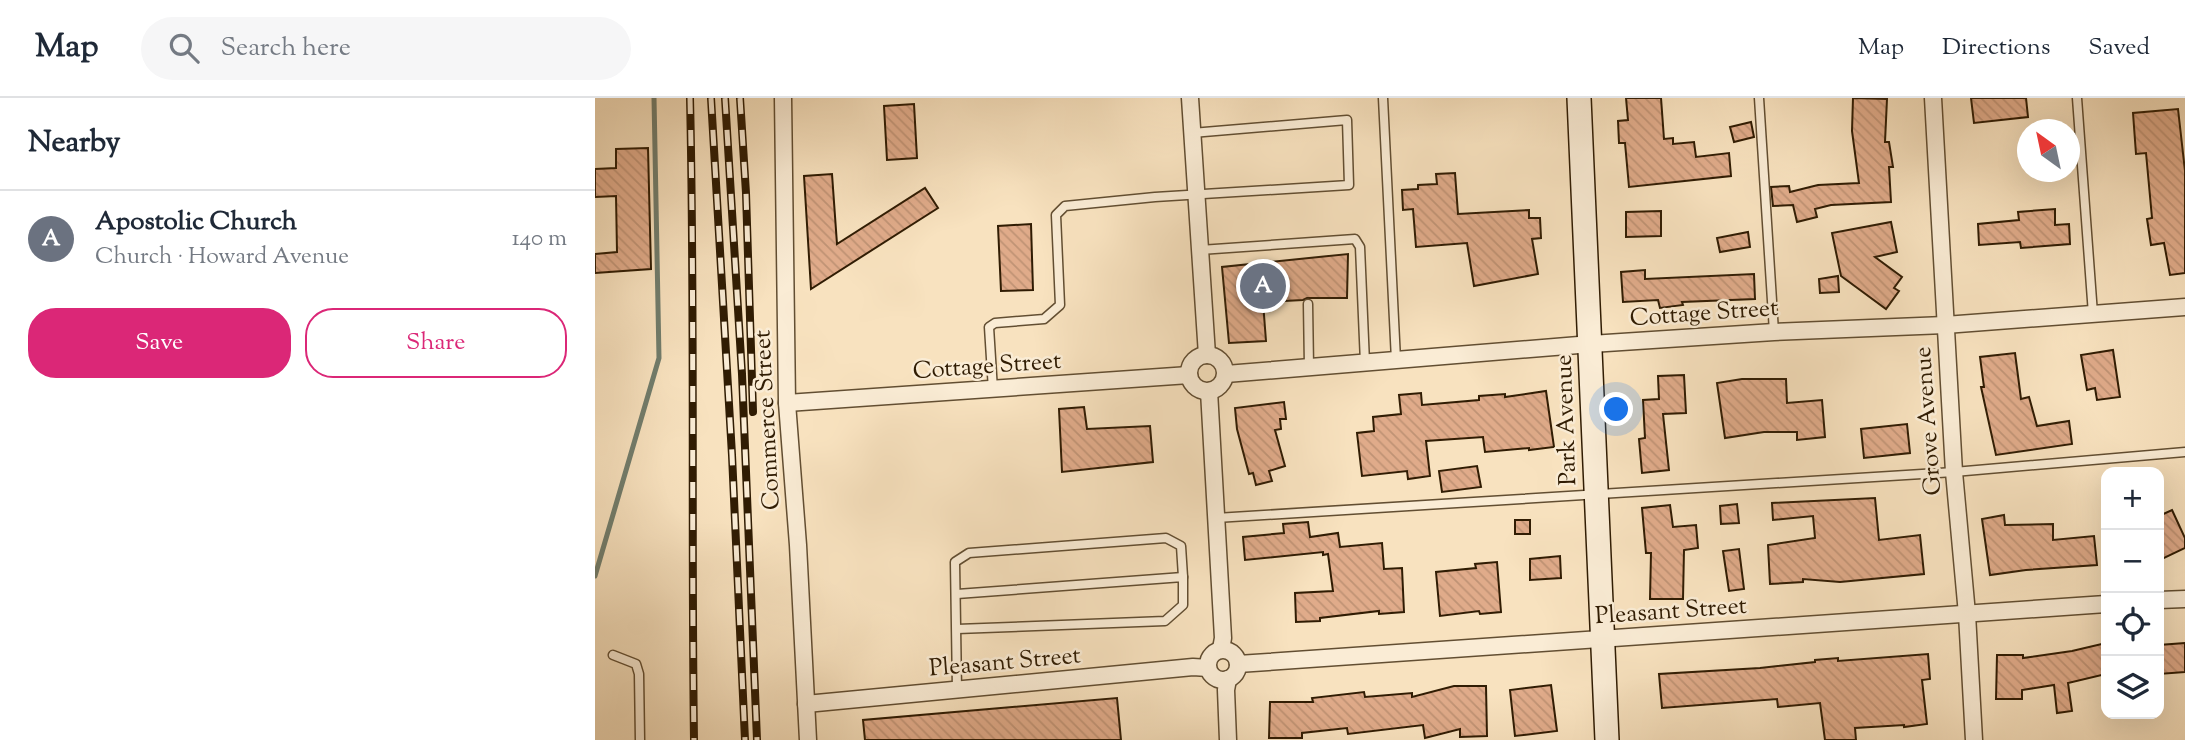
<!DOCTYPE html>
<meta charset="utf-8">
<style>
body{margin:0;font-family:"Sorts Mill Goudy",serif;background:#f6f6f7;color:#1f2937}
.controls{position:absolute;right:21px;bottom:21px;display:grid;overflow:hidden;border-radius:14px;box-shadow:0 7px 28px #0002}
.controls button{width:63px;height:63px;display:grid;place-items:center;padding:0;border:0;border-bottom:2px solid #e0e1e3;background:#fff;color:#1f2937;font:35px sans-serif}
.compass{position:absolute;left:1422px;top:21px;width:63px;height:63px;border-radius:50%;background:#fff;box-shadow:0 7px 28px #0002;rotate:327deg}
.you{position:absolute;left:1022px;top:312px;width:24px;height:24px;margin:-18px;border:5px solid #fff;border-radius:50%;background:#1a73e8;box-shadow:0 0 0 10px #1a73e833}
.badge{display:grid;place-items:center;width:46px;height:46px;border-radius:50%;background:#db2777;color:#fff;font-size:23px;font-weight:700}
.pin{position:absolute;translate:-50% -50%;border:4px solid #fff;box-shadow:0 2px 7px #0006}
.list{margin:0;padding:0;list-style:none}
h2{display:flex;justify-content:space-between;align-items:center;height:91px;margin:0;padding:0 28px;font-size:30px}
h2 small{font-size:23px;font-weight:400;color:#747a83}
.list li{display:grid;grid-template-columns:46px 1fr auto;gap:21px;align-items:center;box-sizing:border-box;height:98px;padding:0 28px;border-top:2px solid #e0e1e3}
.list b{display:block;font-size:26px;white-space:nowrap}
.list p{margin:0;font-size:23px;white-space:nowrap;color:#747a83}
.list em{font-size:23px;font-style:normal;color:#747a83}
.actions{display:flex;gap:14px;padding:21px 28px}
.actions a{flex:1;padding:16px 0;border:2px solid #db2777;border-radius:28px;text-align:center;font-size:24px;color:#db2777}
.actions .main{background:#db2777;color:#fff}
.icon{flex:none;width:38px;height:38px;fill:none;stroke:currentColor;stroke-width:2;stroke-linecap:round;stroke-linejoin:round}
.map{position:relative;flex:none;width:1590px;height:642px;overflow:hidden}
header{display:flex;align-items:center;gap:42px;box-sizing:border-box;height:98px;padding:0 35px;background:#fff;border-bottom:2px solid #e0e1e3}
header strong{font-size:33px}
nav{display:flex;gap:38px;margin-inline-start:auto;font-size:24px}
.search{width:490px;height:63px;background:#f6f6f7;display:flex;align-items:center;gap:18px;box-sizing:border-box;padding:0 24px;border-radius:38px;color:#747a83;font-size:26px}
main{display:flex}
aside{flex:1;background:#fff}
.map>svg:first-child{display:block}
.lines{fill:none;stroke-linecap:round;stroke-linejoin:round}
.stream{stroke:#717d6d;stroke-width:5}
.building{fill:url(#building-back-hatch);stroke:#301c03;stroke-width:2}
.lane-casing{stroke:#624e32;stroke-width:11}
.street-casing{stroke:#624e32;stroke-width:19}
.secondary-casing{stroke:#301c03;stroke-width:26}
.lane{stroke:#faecd5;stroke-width:8}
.street{stroke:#faecd5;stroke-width:16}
.secondary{stroke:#faecd5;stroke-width:23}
.rail-casing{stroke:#301c03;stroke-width:8}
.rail{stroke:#faecd5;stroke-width:5;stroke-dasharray:16;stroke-linecap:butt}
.labels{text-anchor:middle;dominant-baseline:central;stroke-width:5;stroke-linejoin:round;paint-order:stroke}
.street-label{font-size:24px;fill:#301c03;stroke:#faecd5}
</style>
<header>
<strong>Map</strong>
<div class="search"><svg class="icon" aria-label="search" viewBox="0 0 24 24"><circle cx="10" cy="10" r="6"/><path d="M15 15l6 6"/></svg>Search here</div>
<nav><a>Map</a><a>Directions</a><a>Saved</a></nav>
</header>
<main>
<aside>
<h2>Nearby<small></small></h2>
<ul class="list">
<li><span class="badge" style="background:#6b7280">A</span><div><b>Apostolic Church</b><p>Church · Howard Avenue</p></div><em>140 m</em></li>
</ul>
<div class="actions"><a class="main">Save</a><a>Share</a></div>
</aside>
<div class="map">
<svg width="1590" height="642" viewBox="0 0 1590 642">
<defs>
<pattern id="building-back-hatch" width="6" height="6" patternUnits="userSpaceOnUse" patternTransform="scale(1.75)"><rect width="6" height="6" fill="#e0ab8a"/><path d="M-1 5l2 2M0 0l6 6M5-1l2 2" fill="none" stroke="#c09375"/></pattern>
</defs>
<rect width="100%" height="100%" fill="#f8e2bf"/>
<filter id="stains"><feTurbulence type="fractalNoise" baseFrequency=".00286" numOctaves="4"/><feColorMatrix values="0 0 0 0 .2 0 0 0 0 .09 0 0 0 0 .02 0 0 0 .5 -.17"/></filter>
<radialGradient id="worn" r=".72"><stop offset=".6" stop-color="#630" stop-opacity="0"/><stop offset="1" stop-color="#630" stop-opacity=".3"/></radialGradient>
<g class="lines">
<polyline class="stream" points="0,478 64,260 59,0"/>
</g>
<g class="building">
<polygon points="1031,0 1066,0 1069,41 1078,40 1078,46 1099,44 1101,59 1134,55 1136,78 1034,89 1030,45 1024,45 1023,23 1033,22"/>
<polygon points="1258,0 1292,1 1290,44 1294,44 1298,69 1294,69 1296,104 1236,107 1220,111 1222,119 1202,124 1198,107 1178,108 1176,89 1194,88 1195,94 1223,87 1264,85 1257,33"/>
<polygon points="1376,0 1431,0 1433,19 1379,25"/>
<polygon points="319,6 322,60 292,62 289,8"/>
<polygon points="1583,11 1590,73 1590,175 1575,177 1569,145 1556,147 1552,121 1557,120 1551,55 1541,56 1538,15"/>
<polygon points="1156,24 1159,39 1139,44 1135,29"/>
<polygon points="53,50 56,171 0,175 0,156 22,154 21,98 0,99 0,71 21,70 21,51"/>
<polygon points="860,75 863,116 934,112 934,120 945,120 946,140 937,141 943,176 879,188 872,145 821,149 818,111 808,112 807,92 823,91 823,87 842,86 841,76"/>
<polygon points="237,76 242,146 330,90 343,110 216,191 209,78"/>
<polygon points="1460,111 1460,127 1474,126 1475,146 1426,150 1425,144 1384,147 1383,126 1424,122 1423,114"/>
<polygon points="1066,113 1066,138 1031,139 1031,114"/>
<polygon points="1296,124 1302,154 1280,159 1307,179 1299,190 1304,193 1291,211 1246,178 1237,135"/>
<polygon points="436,126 438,192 406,193 403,128"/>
<polygon points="1153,134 1155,149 1125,154 1122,140"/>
<polygon points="753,156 752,200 712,200 708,202 668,204 671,243 634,245 627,169"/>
<polygon points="1050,172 1050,181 1159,176 1160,201 1087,204 1088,207 1065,210 1063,202 1028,204 1026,174"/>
<polygon points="1243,178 1244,194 1225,195 1224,181"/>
<polygon points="1518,252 1525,299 1502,302 1500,290 1492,292 1486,257"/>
<polygon points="1420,255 1426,301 1434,299 1442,328 1474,323 1477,346 1401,357 1386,289 1389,289 1385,259"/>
<polygon points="1089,277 1091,315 1068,316 1074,372 1047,375 1044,341 1050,340 1048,302 1064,301 1063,278"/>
<polygon points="1147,281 1191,281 1192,305 1227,302 1230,339 1202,342 1202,334 1169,334 1130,340 1122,285"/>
<polygon points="951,293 959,349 934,352 934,350 890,354 888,339 831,343 835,378 813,381 812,373 767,378 762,335 779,333 778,319 806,316 804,297 826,295 827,307 884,302 884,298 910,296 910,299"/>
<polygon points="689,304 691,321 685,321 686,331 680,332 690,368 674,373 677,383 661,387 658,375 654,376 642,331 640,310"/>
<polygon points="489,309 492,331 555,328 558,364 467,374 464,311"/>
<polygon points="1312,326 1315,355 1269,360 1266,331"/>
<polygon points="882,368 886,389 847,394 844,373"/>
<polygon points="1280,400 1284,442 1325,437 1329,476 1245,484 1208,481 1208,484 1175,486 1173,447 1220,440 1218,418 1178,422 1177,405"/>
<polygon points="1142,406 1144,425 1126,426 1125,408"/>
<polygon points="1075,407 1078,429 1101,427 1103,450 1089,452 1088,501 1055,501 1056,455 1051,455 1047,410"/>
<polygon points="1577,412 1590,440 1590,450 1567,461 1564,453 1564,418"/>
<polygon points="1409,417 1410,427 1458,426 1458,442 1499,438 1502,467 1431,472 1395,477 1387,421"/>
<rect x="920" y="422" width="15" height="14"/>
<polygon points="713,424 715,439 743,435 745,449 787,445 789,471 807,470 809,514 784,516 784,513 725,520 725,523 701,524 700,495 738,493 733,456 728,457 728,454 650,462 648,439 689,435 688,426"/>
<polygon points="1144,451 1149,491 1134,493 1128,453"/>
<polygon points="965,458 966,480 935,482 935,461"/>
<polygon points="902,464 906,514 885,516 884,513 845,518 841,474 881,470 880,466"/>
<polygon points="1511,545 1511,576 1473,585 1477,613 1462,615 1459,587 1427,592 1427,601 1401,601 1402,557 1428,557 1428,560 1477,553"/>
<polygon points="1590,545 1590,574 1564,576 1564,547"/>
<polygon points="1333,556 1335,581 1327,582 1332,626 1309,629 1309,627 1260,630 1261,642 1230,642 1225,605 1183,609 1182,601 1067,610 1064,576 1165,570 1220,564 1220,562 1243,560 1243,563"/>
<polygon points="956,587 962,633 920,638 915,592"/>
<polygon points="859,588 891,588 892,638 865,639 865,631 830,640 828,627 753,636 752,630 707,635 707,640 674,640 675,604 718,604 717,600 769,594 770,599 817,595 817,599"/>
<polygon points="522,600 526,642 270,642 268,622"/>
</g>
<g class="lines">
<defs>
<g id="lane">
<polyline points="788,0 801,262"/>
<polyline points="1164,0 1179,234"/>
<polyline points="1482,0 1498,216"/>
<polyline points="605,152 760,141 765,149 770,265"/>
<polyline points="713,206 714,269"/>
<polyline points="398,292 394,229 400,225 449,221 465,207 461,117 470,108 560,99 754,87 752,22 597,35"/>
<polyline points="621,420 1359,374 1590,354"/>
<polyline points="362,496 588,479 588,507 570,523 362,531"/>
<polyline points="18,557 41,566 44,576 45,642"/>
<polyline points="362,592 360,464 374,455 571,440 586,448 588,479"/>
</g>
<g id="street">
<polyline points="188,0 192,305 203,447 213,642"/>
<polyline points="595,0 612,257"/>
<polyline points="1338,0 1359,374 1372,516 1379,642"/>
<circle cx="612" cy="275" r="18"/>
<polyline points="631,276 996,246 1179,234 1350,227 1590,209"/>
<polyline points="614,293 628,540 626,551"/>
<polyline points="192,305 594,277"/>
<polyline points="1564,502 1590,501"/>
<circle cx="628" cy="567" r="15"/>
<polyline points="643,566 1511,506"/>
<polyline points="633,581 631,592 633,642"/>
<polyline points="211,606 598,569 613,570"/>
</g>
<polyline id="secondary" points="984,0 1012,642"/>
</defs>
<use href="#lane" class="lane-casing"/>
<use href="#street" class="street-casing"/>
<use href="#secondary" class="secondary-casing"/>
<use href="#lane" class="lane"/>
<use href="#street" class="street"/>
<use href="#secondary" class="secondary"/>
<defs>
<g id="rail">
<path d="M95 0C100 214 96 428 99 642"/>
<polyline points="116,0 137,357 150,642"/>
<polyline points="130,0 147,276 162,642"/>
<polyline points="145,0 151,95 158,314"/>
</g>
</defs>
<use href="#rail" class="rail-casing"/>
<use href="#rail" class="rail"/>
</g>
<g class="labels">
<g class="street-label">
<text transform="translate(1109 216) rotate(-4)">Cottage Street</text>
<text transform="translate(392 269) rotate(-4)">Cottage Street</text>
<text transform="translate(173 322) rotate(-93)">Commerce Street</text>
<text transform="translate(972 322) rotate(-92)">Park Avenue</text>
<text transform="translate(1334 323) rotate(-94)">Grove Avenue</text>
<text transform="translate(1076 514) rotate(-4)">Pleasant Street</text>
<text transform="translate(410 565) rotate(-5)">Pleasant Street</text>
</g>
</g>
<rect width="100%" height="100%" filter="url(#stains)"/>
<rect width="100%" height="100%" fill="url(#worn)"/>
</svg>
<div class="controls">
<button>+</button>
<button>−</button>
<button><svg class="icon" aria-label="locate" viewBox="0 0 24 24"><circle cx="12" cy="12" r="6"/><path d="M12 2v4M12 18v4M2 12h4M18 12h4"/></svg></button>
<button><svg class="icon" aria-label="layers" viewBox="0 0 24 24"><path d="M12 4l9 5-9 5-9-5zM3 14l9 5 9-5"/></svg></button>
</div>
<svg class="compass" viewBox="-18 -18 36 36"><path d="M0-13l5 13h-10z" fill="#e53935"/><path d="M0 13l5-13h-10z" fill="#747a83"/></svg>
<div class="you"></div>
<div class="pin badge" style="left:668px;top:188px;background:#6b7280">A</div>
</div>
</main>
